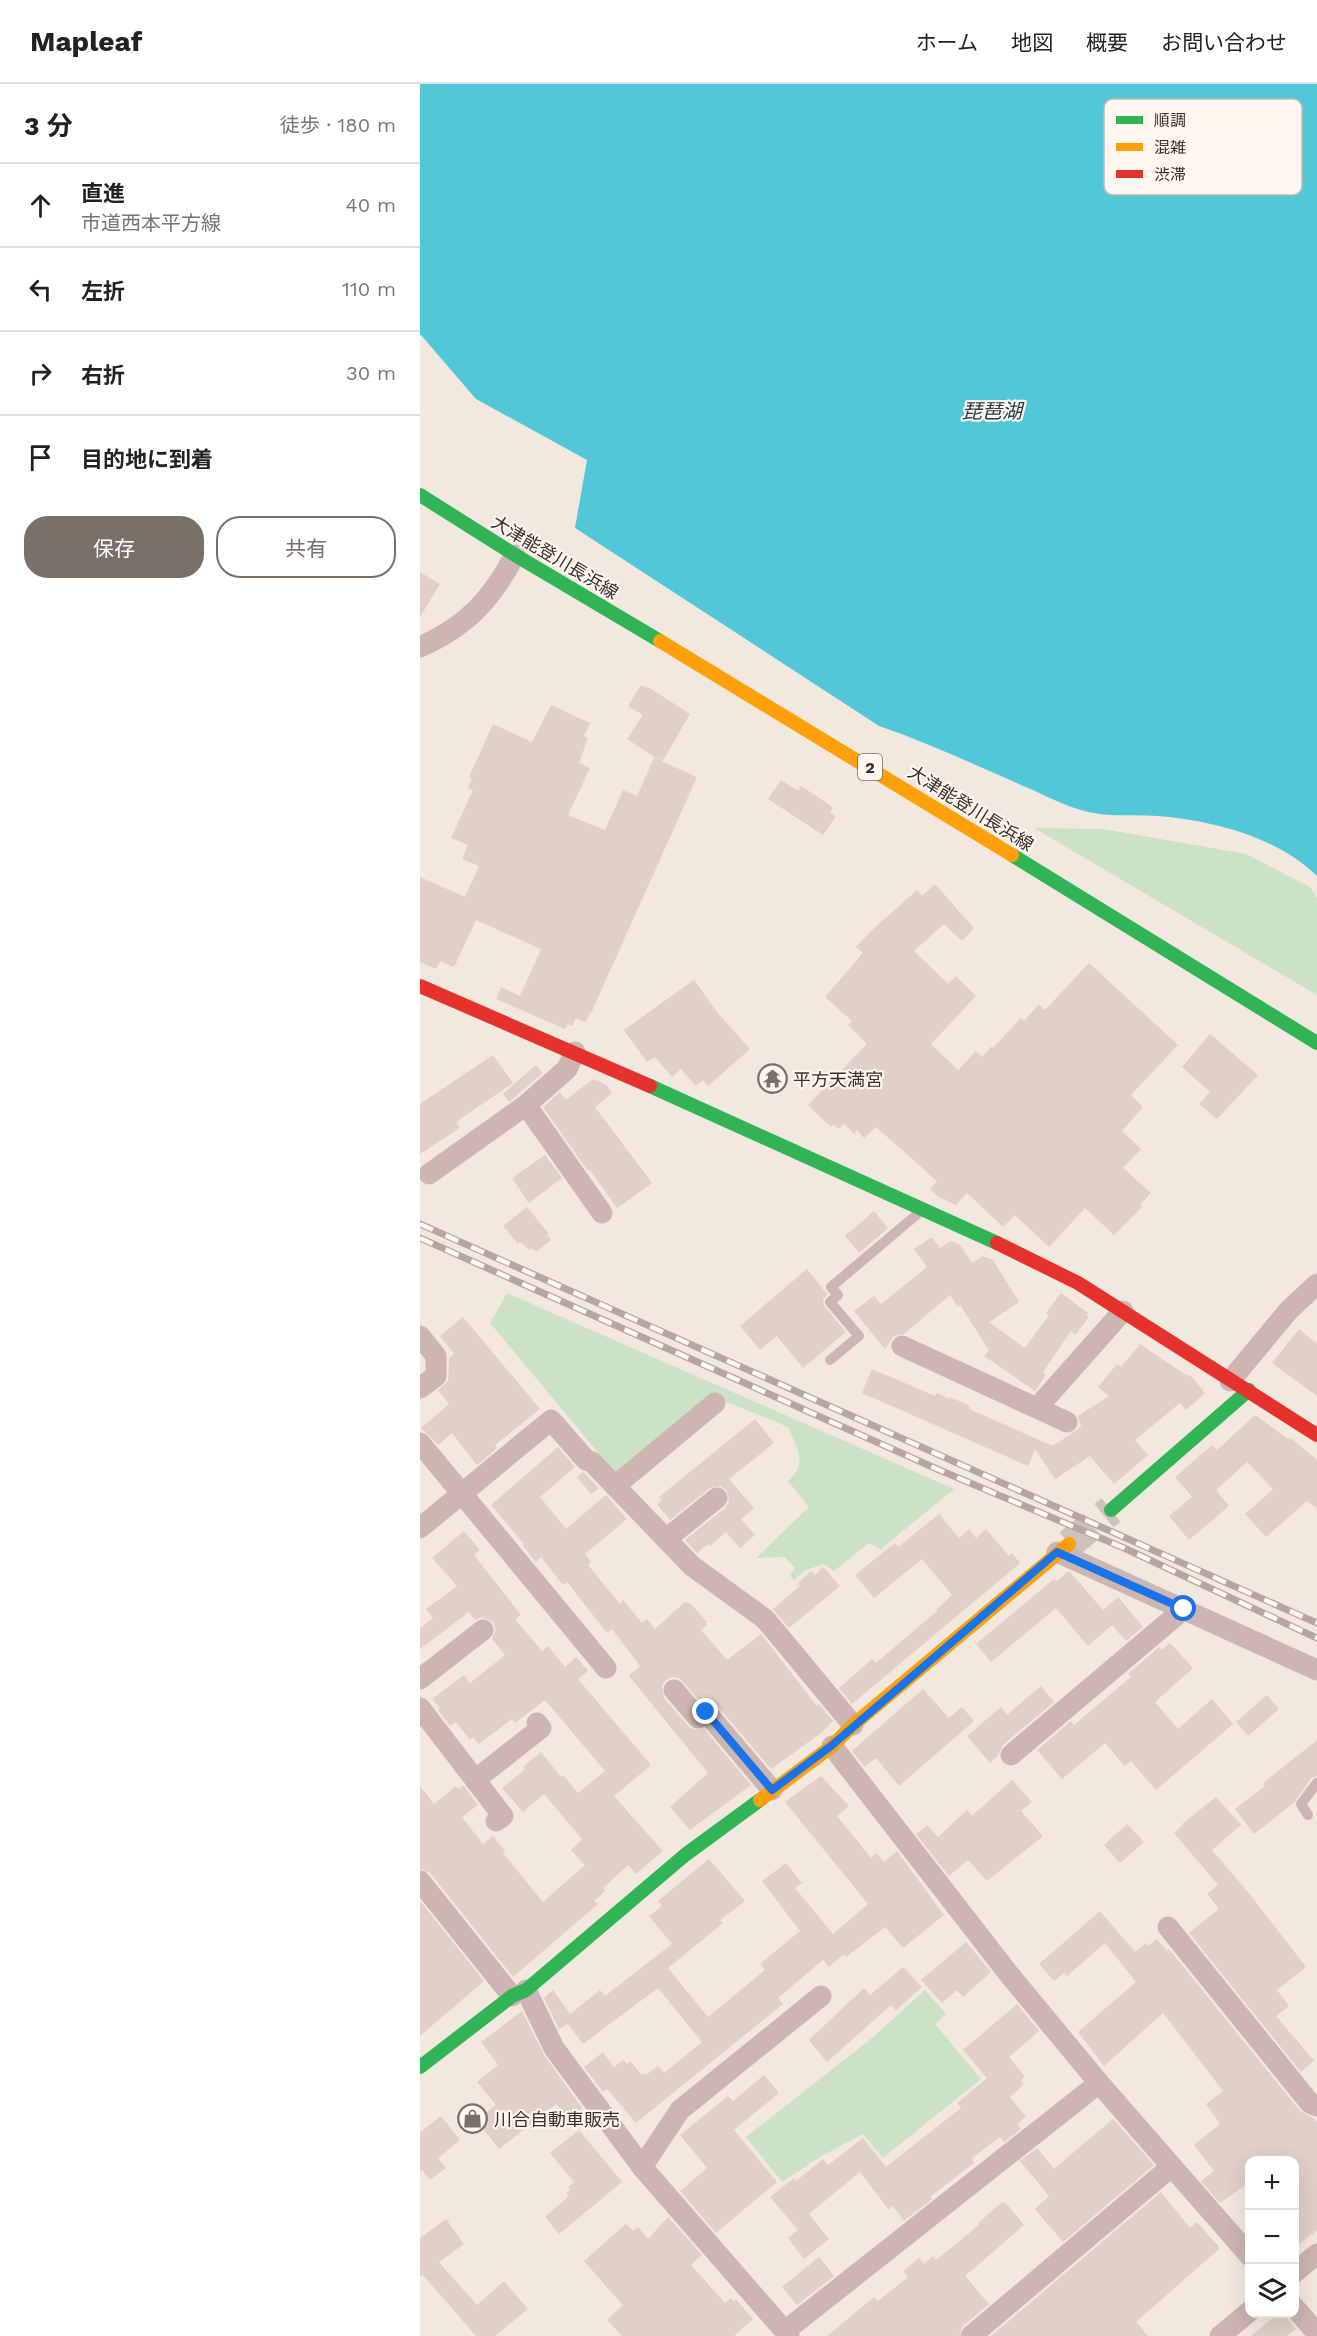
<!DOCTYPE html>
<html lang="ja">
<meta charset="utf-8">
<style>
body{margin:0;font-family:"Work Sans","Noto Sans JP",sans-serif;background:#f2f2f2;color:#222}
.controls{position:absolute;right:18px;bottom:18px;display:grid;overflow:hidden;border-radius:12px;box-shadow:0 6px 24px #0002}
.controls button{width:54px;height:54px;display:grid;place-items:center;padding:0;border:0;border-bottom:2px solid #e0e0e0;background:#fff;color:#222;font:30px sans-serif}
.stop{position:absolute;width:18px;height:18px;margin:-14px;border:4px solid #1a73e8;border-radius:50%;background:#fff}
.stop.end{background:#1a73e8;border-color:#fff;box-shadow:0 2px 6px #0008}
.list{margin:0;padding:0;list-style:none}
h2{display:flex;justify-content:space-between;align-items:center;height:78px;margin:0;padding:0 24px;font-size:26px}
h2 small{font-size:20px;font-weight:400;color:#767676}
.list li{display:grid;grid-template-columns:39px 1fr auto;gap:18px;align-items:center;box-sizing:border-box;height:84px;padding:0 24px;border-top:2px solid #e0e0e0}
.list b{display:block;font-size:22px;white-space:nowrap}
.list p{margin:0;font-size:20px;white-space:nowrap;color:#767676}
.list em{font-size:20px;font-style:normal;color:#767676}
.actions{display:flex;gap:12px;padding:18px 24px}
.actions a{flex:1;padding:14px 0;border:2px solid #797069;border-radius:24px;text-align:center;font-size:21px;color:#797069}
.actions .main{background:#797069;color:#fff}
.icon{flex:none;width:33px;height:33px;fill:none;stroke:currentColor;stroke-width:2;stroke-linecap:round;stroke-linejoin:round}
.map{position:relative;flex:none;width:897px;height:2252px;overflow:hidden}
header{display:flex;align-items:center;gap:36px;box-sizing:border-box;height:84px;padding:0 30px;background:#fff;border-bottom:2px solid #e0e0e0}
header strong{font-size:28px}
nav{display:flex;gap:33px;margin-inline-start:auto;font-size:21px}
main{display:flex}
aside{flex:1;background:#fff}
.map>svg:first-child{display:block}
.green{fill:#cce2c4}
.water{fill:#52c7d7}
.building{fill:#e0d0c7}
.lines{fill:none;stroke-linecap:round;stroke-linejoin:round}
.secondary-tunnel{stroke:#cdc3ba;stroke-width:30;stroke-dasharray:30 15;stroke-linecap:butt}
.lane{stroke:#ccb5b3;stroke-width:10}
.street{stroke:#ccb5b3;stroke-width:21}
.fast{stroke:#30b455;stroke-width:14}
.slow{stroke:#ff9f0a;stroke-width:14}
.jam{stroke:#e5322d;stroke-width:14}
.rail-casing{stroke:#b6a6a2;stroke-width:7}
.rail{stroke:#fef6f0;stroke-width:4.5;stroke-dasharray:14;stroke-linecap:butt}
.route{stroke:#1a73e8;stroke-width:8}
.labels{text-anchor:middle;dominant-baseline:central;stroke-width:4.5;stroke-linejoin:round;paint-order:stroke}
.shield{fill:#fef6f0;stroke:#736b65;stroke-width:1.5}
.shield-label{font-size:16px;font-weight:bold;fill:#38302a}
.street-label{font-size:18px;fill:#38302a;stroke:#fef6f0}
.poi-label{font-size:18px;fill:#38302a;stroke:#fef6f0;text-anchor:start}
.water-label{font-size:20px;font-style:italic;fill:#243c42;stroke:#fef6f0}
.key{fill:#fef6f0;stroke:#c3bbb5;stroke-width:1.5}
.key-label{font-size:16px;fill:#38302a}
</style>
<header>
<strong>Mapleaf</strong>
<nav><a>ホーム</a><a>地図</a><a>概要</a><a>お問い合わせ</a></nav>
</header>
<main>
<aside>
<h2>3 分<small>徒歩 · 180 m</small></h2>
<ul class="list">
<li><svg class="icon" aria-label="ahead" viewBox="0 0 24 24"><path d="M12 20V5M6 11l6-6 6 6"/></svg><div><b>直進</b><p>市道西本平方線</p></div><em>40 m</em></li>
<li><svg class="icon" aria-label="left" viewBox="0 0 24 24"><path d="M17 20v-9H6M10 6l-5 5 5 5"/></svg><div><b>左折</b></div><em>110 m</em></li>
<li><svg class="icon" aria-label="right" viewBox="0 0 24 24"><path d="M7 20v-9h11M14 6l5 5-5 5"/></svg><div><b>右折</b></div><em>30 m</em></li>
<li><svg class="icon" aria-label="arrive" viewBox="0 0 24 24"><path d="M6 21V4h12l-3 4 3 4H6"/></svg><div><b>目的地に到着</b></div></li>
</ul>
<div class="actions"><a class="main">保存</a><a>共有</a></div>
</aside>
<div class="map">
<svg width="897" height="2252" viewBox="0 0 897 2252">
<rect width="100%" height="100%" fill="#f2e8de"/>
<g class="green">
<polygon points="614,744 683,745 826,770 890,803 897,814 897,911"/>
<path d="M87 1209 534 1405 461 1465 449 1459 414 1487 404 1480 386 1486 374 1496 370 1492 375 1484 365 1473 336 1474 389 1423 368 1397C389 1378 377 1366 368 1343L290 1311 195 1389 70 1239Z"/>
<polygon points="505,1906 526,1930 515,1940 561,1995 463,2074 443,2050 400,2073 362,2098 326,2053 452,1954"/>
</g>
<path class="water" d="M0 0H897V792C858 753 791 736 738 732 717 730 695 733 674 729 651 725 628 713 606 703 557 682 509 659 459 642L155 444 167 376 56 315 0 250Z"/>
<g class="building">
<polygon points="0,488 20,500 0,533"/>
<polygon points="221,601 226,604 228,603 270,630 242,678 207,655 223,631 208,622"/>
<polygon points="131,621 170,639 164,652 168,654 159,679 170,684 148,731 185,746 203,706 217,712 234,674 277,693 172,927 165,938 156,934 152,942 148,940 145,945 76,915 81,903 100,912 121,865 56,836 34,883 20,877 16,885 0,878 0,793 45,813 59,782 42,775 48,761 31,754 53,706 48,704 52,694 49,693 73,640 112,658"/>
<polygon points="361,696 378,707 381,702 413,723 410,728 416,732 403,751 348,715"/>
<polygon points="515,800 554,844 542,857 524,840 494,867 528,900 536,892 556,912 511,960 538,986 556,967 562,973 572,962 573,964 601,934 604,937 619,920 625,926 669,879 758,961 711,1011 723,1023 702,1047 721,1065 703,1084 731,1109 720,1121 722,1123 694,1151 665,1124 629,1163 595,1131 583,1143 547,1109 536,1121 517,1112 510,1105 517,1097 456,1043 444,1054 437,1046 434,1050 424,1040 419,1045 413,1040 411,1043 388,1021 447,960 428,941 432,937 405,913 443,869 436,863 451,847 497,806 502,812"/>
<polygon points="274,896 300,932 330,965 288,1002 283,996 276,1002 261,985 252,993 235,973 227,978 204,946"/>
<polygon points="790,950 838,991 797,1035 779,1020 790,1008 762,983"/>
<polygon points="73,971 93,999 36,1038 40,1044 0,1070 0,1020"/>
<polygon points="116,981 123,989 89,1018 83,1010"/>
<polygon points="173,995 186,1001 192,1009 175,1023 232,1099 197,1124 170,1086 168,1087 123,1023 140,1008 146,1016"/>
<polygon points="125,1071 142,1094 109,1119 92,1094"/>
<polygon points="107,1123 129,1150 127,1151 131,1156 116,1168 112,1164 110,1166 100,1158 98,1160 83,1142"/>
<polygon points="454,1127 468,1144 439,1169 425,1152"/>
<polygon points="512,1153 520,1164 531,1157 540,1161 552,1179 563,1172 573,1176 599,1218 569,1238 605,1264 629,1231 626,1229 641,1209 668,1229 666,1231 669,1233 655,1251 651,1247 623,1288 626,1291 615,1307 564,1272 569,1266 540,1221 538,1223 530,1211 484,1250 474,1252 465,1265 434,1227 454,1212 461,1220 507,1183 494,1165"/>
<polygon points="387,1185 407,1210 403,1216 404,1222 426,1248 383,1284 357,1252 340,1266 320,1242"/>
<polygon points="43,1233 120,1325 75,1361 77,1364 57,1381 32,1349 18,1361 1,1344 29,1320 18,1306 28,1297 29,1274 34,1270 20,1252"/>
<polygon points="879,1245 897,1260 897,1312 852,1279"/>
<polygon points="720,1260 766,1291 771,1292 785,1309 766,1326 760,1319 715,1356 728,1371 694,1400 670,1372 635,1395 615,1365 608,1382 442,1309 452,1285 515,1312 517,1309 530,1315 530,1313 550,1322 549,1325 633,1362 661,1343 658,1332 689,1312 678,1303 697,1280 701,1283"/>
<polygon points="835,1331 867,1354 872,1355 897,1376 897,1425 887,1417 846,1453 825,1430 853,1405 827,1378 796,1406 809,1422 769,1456 749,1432 772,1413 755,1393 792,1361 797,1366"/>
<polygon points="335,1335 354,1359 309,1395 334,1424 321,1435 335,1451 320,1464 306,1448 290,1462 288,1460 277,1469 265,1456 305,1424 309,1418 307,1407 301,1402 290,1404 250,1436 237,1420 242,1416 239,1413"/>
<polygon points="138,1363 155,1383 120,1413 146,1445 186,1411 207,1435 165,1470 171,1478 168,1481 200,1520 203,1516 222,1539 227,1535 235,1545 266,1517 268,1520 270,1519 287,1538 285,1540 287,1541 281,1546 307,1576 341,1550 397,1622 399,1620 413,1637 401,1649 351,1685 295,1619 290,1616 280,1617 259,1594 252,1593 246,1596 242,1602 244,1614 269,1643 274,1646 284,1645 331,1701 270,1746 250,1723 288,1689 209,1592 220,1582 192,1545 187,1549 147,1498 143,1501 121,1473 116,1478 103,1462 104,1460 71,1421"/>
<polygon points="163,1388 179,1404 171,1410 157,1393"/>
<polygon points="519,1430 539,1454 549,1445 556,1454 566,1445 589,1472 592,1469 600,1479 432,1620 419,1604 452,1575 456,1579 518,1526 517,1525 532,1511 502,1475 454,1514 435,1491 475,1459 478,1463"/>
<polygon points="44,1447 60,1466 54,1471 101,1531 95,1535 122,1567 128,1562 145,1583 156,1573 168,1587 158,1595 231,1681 194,1712 243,1767 216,1790 208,1781 183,1804 185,1807 174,1817 178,1820 93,1893 10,1789 0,1785 0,1702 14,1720 36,1702 39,1705 43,1701 58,1721 42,1733 63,1760 73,1752 85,1767 83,1769 123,1818 165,1781 151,1766 162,1755 124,1710 103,1728 82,1704 105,1685 103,1683 121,1668 141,1693 143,1691 158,1709 185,1687 125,1616 95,1639 92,1635 59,1660 53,1653 50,1656 36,1638 30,1642 18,1626 20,1624 12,1615 44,1591 50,1599 85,1571 72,1555 76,1545 73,1538 62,1533 55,1536 49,1528 0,1565 0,1544 13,1534 6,1525 37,1502 12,1474"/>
<polygon points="403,1483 420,1502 369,1544 353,1525 380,1502 378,1499 391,1487 395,1491"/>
<polygon points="649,1487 683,1526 698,1513 723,1543 706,1557 692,1541 668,1562 636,1524 571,1578 556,1560 634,1495 637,1497"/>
<polygon points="750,1559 773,1584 735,1618 758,1645 792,1615 813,1640 736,1706 711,1677 705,1682 685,1659 642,1695 617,1666 651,1637 654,1641 711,1593 708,1590 739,1563 742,1566"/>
<polygon points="621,1602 634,1618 583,1661 578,1672 570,1679 547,1652 581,1623 587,1631"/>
<polygon points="503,1605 529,1634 542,1623 554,1637 479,1702 456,1674 445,1683 432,1667"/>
<polygon points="847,1611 859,1625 828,1652 816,1638"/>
<polygon points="897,1656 897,1692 891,1694 874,1719 834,1750 815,1725 845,1702 843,1699"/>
<polygon points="401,1692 429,1722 417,1732 451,1774 456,1769 464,1778 477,1767 524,1831 483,1864 465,1843 426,1873 424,1870 409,1883 403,1876 358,1914 363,1920 216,2039 187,2005 183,2008 164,1983 183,1968 194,1983 203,1976 207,1980 210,1977 222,1991 224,1989 226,1991 238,1982 244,1989 282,1958 238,1904 163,1960 148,1940 139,1945 124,1914 133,1906 150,1930 180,1906 185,1912 252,1860 229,1832 242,1822 238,1817 289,1775 325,1817 300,1836 303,1839 248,1884 288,1933 345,1886 340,1880 380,1847 342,1797 366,1779 382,1799 375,1804 413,1850 448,1820 365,1718"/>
<polygon points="592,1696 612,1718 601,1727 623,1752 567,1797 548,1776 529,1792 496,1750 507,1741 518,1753 547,1726 552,1732"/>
<polygon points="796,1713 821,1741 792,1766 832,1813 886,1883 857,1906 869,1922 856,1932 894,1977 881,1988 769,1849 799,1825 787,1810 798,1801 754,1749 763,1741 762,1740"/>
<polygon points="707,1740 724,1758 700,1779 684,1761"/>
<polygon points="0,1817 64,1897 0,1952"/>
<polygon points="680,1827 715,1868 726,1859 728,1862 737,1855 747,1867 749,1865 880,2027 893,2034 897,2038 897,2146 874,2164 874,2076 830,2076 830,2098 800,2119 781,2097 794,2087 774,2061 800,2040 786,2020 803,2007 743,1929 684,1982 658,1948 716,1898 685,1859 647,1892 644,1889 634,1897 619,1880"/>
<polygon points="546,1858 571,1888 543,1913 537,1906 522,1919 501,1896"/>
<polygon points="483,1883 502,1903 476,1926 471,1921 407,1978 389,1956 444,1904 450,1911"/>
<polygon points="597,1920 619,1947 589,1973 605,1993 601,1996 604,2000 590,2013 606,2033 597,2040 601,2045 584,2058 580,2053 552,2074 554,2079 510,2113 512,2115 484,2137 473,2122 469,2126 440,2088 389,2130 409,2155 384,2175 368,2154 378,2146 350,2113 374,2094 376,2097 403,2075 408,2081 443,2054 466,2083 541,2024 537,2019 567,1994 543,1966"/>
<polygon points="102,1927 124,1971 162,2024 148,2035 136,2020 79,2065 56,2036 76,2021 57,1998 78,1981 61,1958"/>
<polygon points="344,1991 359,2009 314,2046 357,2098 296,2149 260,2107 287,2084 260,2051 308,2012 313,2017"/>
<polygon points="21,2032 40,2056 18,2074 26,2084 10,2096 2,2086 0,2088 0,2048"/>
<polygon points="693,2035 734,2081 643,2158 615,2125 629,2112 600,2077 617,2064 634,2085"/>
<polygon points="159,2046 202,2098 139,2150 125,2133 149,2112 146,2109 150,2106 148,2103 154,2098 130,2069"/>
<polygon points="741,2108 770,2144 777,2138 800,2164 716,2238 728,2252 571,2252"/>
<polygon points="582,2118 586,2119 604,2141 545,2192 569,2220 543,2242 539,2252 407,2252 454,2213 458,2217 488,2193 483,2187 499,2174 504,2180 513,2172 516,2176 559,2141 558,2139"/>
<polygon points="248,2133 282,2171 271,2181 305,2219 311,2214 314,2217 316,2215 333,2235 314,2252 202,2252 187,2236 203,2221 164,2177 206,2140 213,2147 218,2143 228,2155"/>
<polygon points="26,2135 44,2160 19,2178 57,2221 84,2197 108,2225 75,2252 56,2252 3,2191 0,2193 0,2154"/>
<polygon points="399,2173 414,2192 377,2221 362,2203"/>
<polygon points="859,2229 863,2229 876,2245 867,2252 831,2252"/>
</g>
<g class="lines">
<polyline class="secondary-tunnel" points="649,1460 691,1426"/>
<g class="lane">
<polyline points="410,1276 439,1252 410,1218 418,1211 411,1203 501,1127"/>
<polyline points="888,1731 881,1720 897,1699"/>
</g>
<g class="street">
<path d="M0 563C47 542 71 516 95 471"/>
<polyline points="106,1021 182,1129"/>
<polyline points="9,1090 106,1021 147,985 155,968"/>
<polyline points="0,1252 16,1272 16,1292 0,1304"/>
<polyline points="482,1262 647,1338"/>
<polyline points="810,1297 869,1226 897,1200"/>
<polyline points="617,1324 703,1227"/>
<polyline points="0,1359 186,1584"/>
<polyline points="195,1402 295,1319"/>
<polyline points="0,1444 131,1336 166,1376 172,1378 272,1482 345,1535 433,1641"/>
<polyline points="246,1455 297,1414"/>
<polyline points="637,1468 897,1586"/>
<polyline points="0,1595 63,1546"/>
<polyline points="254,1606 278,1634 286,1628 352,1706"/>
<polyline points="0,1624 83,1732 76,1737"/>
<polyline points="412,1662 588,1889 679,1999 830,2172"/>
<polyline points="591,1671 764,1525"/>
<polyline points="55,1696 121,1644 117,1639"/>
<polyline points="0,1797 92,1912"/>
<polyline points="748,1843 890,2019 897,2022"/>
<polyline points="106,1906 134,1964 222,2083 369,2252"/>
<polyline points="222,2083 260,2026 401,1912"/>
<polyline points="874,2189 897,2170"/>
<polyline points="874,2223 897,2249"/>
<polyline points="365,2247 679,1999"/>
<polyline points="551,2252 751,2083"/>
<polyline points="800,2252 830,2227"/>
</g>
<g class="fast">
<polyline points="0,411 95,471 240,557"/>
<polyline points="592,771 897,959"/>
<polyline points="230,1002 577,1159"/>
<polyline points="691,1426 829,1306"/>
<polyline points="0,1983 92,1912 106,1906 265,1771 340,1716"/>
</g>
<g class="slow">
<polyline points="240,557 592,771"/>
<polyline points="340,1716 412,1662 433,1641 649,1460"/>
</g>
<g class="jam">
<polyline points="0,902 230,1002"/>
<polyline points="577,1159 658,1199 897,1351"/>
</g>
<defs>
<g id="rail">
<polyline points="0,1140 897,1539"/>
<polyline points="0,1154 517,1385 704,1464 897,1554"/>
</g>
</defs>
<use href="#rail" class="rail-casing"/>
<use href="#rail" class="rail"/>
</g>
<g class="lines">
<polyline class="route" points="286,1628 352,1706 411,1662 637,1468 764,1525"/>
</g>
<defs>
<symbol id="temple-ring" viewBox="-11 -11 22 22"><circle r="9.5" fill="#fef6f0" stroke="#797069" stroke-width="1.5"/><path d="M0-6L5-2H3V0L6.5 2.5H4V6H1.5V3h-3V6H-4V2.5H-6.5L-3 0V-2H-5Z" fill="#797069"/></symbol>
<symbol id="shop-ring" viewBox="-11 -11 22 22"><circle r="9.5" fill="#fef6f0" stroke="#797069" stroke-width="1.5"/><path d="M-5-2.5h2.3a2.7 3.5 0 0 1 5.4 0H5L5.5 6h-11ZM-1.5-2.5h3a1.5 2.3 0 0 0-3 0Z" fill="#797069"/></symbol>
</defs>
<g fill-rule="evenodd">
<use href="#temple-ring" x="336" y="978" width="33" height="33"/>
<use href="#shop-ring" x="36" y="2018" width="33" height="33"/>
</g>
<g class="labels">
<rect class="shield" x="438" y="670" width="24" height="26" rx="4.5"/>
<g class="shield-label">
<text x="450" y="683">2</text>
</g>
<g class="street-label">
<text transform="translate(135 473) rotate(31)">大津能登川長浜線</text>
<text transform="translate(551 724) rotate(32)">大津能登川長浜線</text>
</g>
<g class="poi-label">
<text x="373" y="995">平方天満宮</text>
<text x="74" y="2035">川合自動車販売</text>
</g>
<g class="water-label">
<text x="572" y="327">琵琶湖</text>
</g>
</g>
<rect x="684" y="15" width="198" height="96" rx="9" class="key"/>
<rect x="696" y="32" width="27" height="8" fill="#30b455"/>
<rect x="696" y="59" width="27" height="8" fill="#ff9f0a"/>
<rect x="696" y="86" width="27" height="8" fill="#e5322d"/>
<g class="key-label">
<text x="734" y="42">順調</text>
<text x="734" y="69">混雑</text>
<text x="734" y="96">渋滞</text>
</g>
</svg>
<div class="controls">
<button>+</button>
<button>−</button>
<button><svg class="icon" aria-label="layers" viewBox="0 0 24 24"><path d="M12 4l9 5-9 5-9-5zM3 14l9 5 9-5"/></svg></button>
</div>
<div class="stop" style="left:764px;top:1525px"></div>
<div class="stop end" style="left:286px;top:1628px"></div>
</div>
</main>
